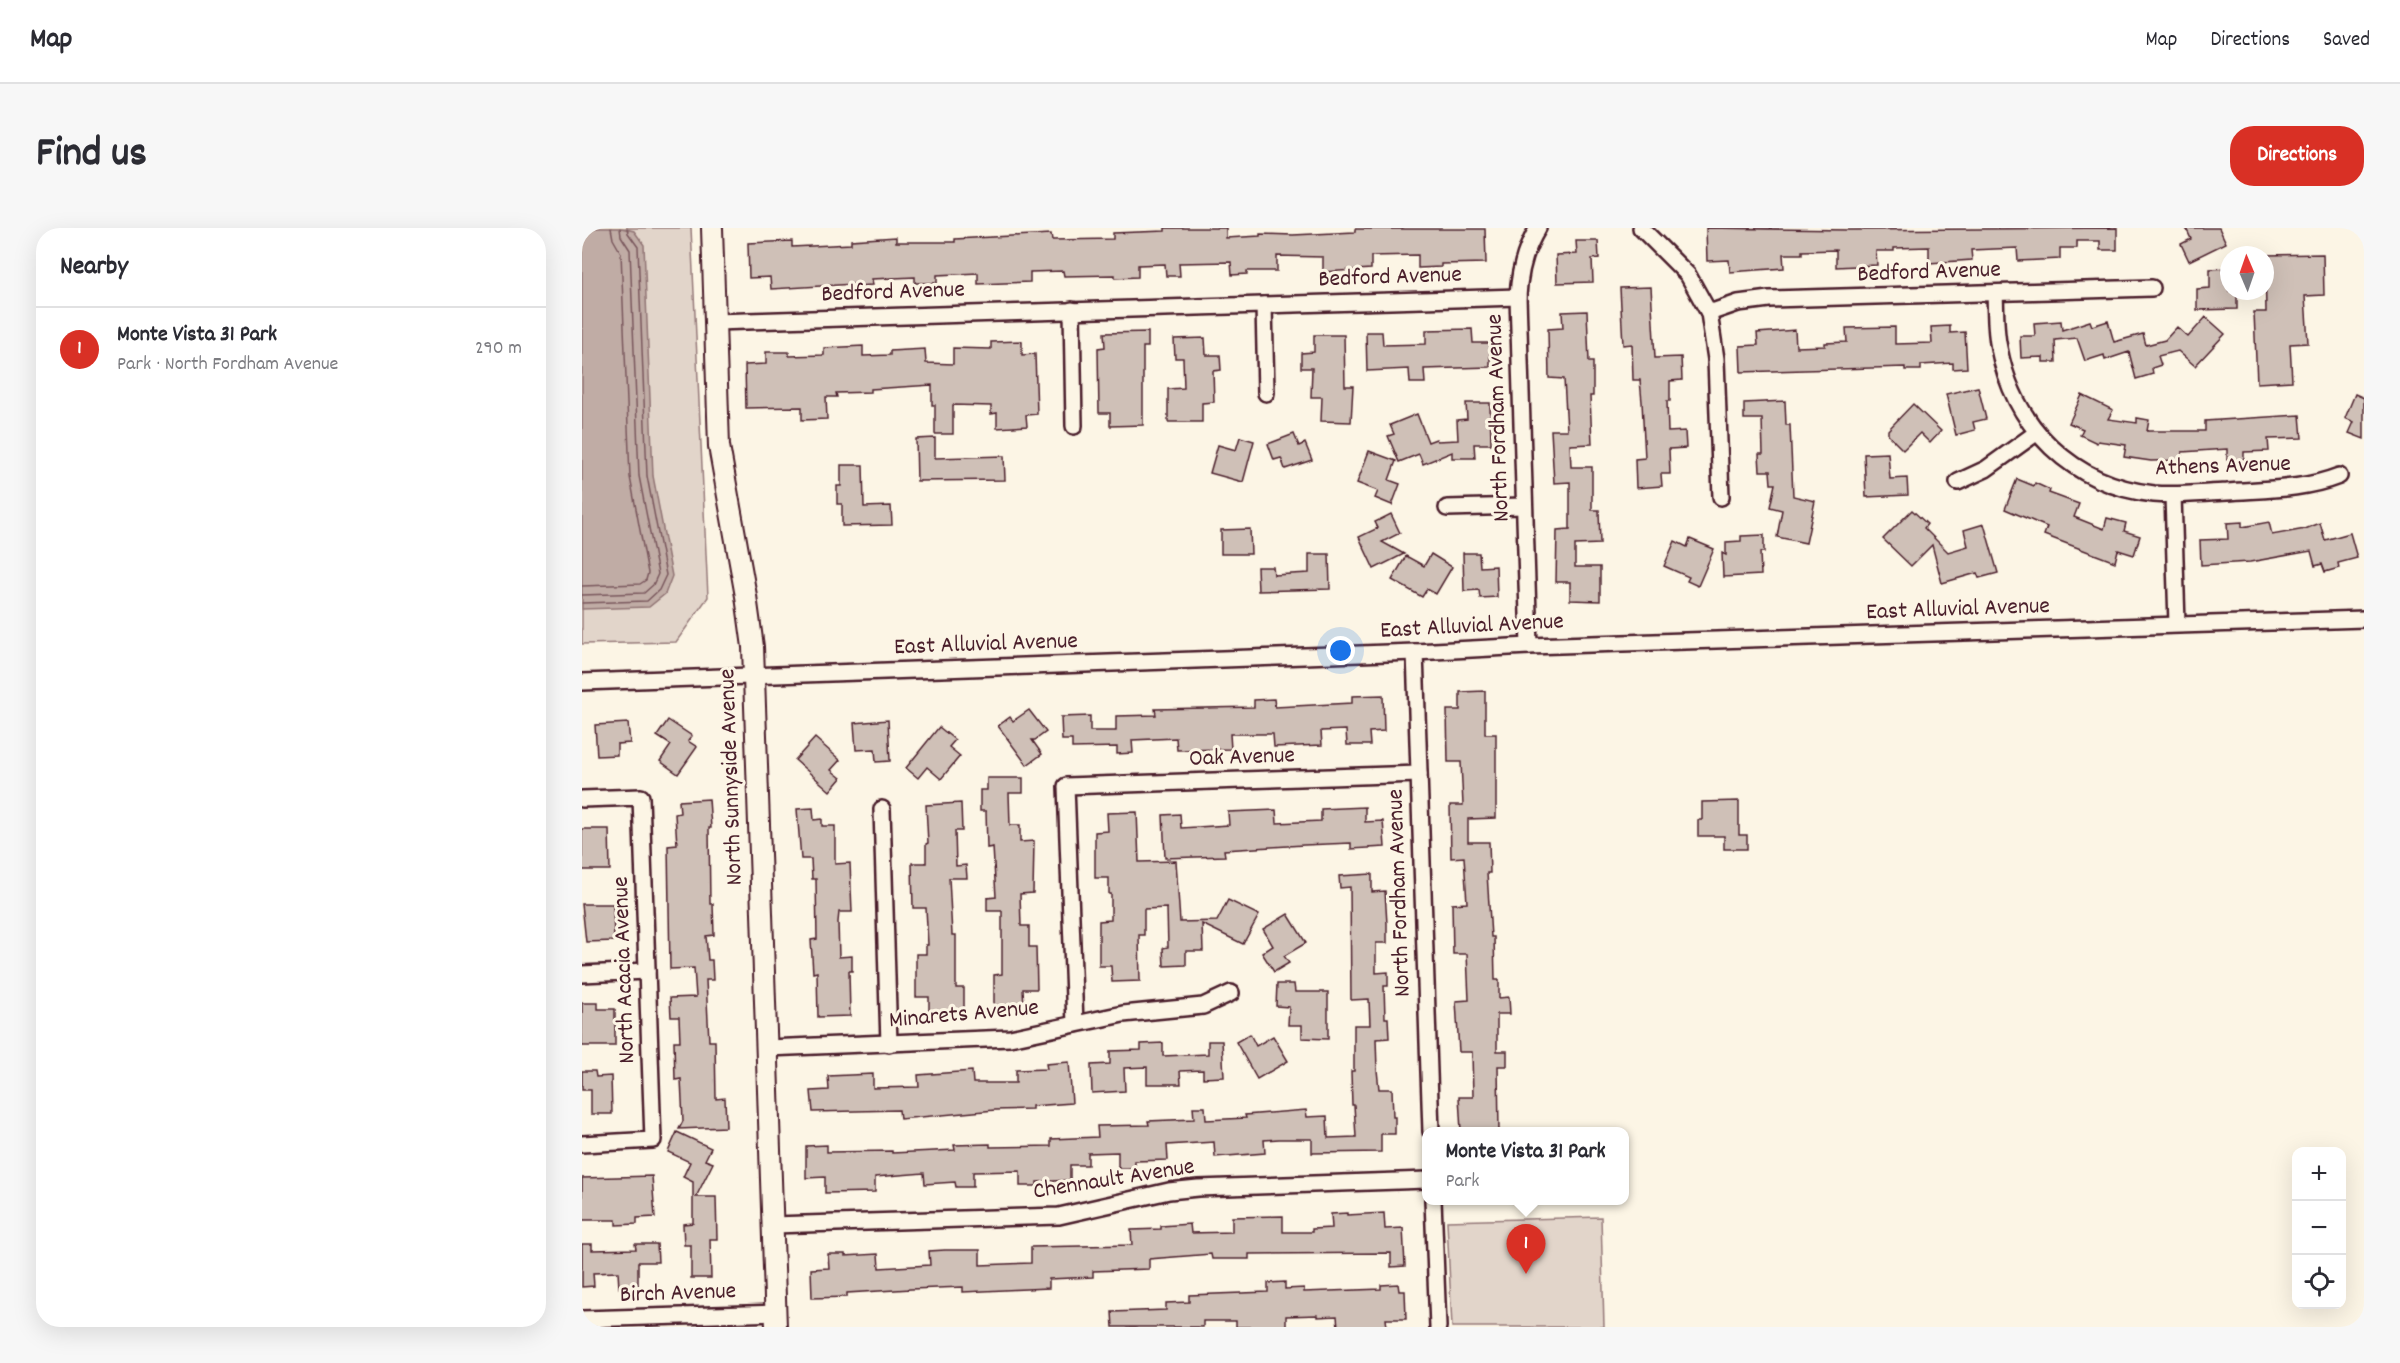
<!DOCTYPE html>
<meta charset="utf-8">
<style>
body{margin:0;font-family:Dekko,sans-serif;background:#f7f7f7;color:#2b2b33}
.controls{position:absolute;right:18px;bottom:18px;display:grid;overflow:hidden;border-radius:12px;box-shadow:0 6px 24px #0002}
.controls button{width:54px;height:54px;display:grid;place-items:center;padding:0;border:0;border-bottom:2px solid #e1e1e2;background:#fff;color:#2b2b33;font:30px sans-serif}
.compass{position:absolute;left:1638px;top:18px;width:54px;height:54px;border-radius:50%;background:#fff;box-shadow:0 6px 24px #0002;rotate:358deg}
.you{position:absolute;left:759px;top:423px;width:21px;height:21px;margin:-15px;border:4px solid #fff;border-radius:50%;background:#1a73e8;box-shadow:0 0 0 9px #1a73e833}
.badge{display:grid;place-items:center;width:39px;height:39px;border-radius:50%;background:#d93025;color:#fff;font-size:20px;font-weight:700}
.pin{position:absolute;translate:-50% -50px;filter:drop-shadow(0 2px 3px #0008)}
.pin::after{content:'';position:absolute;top:32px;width:21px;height:18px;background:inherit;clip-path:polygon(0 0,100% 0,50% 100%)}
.popup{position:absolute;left:840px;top:899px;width:207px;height:78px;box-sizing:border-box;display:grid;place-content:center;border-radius:12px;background:#fff;filter:drop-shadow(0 2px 4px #0005);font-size:20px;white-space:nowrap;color:#7c7c81}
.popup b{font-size:22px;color:#2b2b33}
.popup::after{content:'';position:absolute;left:50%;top:100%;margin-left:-12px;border:12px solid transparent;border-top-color:#fff}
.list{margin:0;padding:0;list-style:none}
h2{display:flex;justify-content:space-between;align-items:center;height:78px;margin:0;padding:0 24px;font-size:26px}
h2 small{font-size:20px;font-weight:400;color:#7c7c81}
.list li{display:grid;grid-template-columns:39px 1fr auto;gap:18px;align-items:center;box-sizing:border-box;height:84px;padding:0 24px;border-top:2px solid #e1e1e2}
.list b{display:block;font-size:22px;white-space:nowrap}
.list p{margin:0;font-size:20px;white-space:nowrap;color:#7c7c81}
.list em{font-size:20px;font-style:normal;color:#7c7c81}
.icon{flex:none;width:33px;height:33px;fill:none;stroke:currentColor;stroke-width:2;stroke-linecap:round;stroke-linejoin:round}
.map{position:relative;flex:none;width:1782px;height:1099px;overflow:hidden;border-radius:24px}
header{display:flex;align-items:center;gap:36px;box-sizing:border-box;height:84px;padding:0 30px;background:#fff;border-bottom:2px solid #e1e1e2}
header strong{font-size:28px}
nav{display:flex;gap:33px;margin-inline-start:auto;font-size:21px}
.intro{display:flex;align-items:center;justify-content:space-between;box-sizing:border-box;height:144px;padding:0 36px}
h1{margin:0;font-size:42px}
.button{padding:15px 27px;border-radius:24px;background:#d93025;color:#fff;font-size:21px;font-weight:700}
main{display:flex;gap:36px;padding:0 36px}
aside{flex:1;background:#fff;border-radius:24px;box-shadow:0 6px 24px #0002}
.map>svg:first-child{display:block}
.green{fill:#e2d5ca;stroke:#967a7a;stroke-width:1.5}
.water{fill:#c0aca5;stroke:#917474;stroke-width:1.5}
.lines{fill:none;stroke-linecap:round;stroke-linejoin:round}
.shore{stroke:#79575c;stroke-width:1.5}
.building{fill:#cfc0b7;stroke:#4a1f2b;stroke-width:1.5}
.minor-casing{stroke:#4a1f2b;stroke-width:20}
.major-casing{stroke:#4a1f2b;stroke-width:24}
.minor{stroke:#fcf5e5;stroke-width:15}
.major{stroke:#fcf5e5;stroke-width:20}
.labels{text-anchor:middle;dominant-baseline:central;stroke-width:6;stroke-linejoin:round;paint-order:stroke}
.street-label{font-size:24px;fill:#4a1f2b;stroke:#fcf5e5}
</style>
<header>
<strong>Map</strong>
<nav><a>Map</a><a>Directions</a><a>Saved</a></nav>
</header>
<div class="intro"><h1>Find us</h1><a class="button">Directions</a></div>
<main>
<aside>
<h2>Nearby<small></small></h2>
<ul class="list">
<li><span class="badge">1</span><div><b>Monte Vista 31 Park</b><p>Park · North Fordham Avenue</p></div><em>290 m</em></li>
</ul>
</aside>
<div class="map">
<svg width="1782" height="1099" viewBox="0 0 1782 1099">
<rect width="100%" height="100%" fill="#fcf5e5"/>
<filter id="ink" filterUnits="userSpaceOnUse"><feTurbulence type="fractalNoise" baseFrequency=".0167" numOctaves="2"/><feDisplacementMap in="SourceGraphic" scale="12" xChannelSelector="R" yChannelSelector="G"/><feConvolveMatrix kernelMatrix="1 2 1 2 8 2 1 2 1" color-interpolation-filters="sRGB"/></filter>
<g filter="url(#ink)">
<g class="green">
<polygon points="0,0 109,0 126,369 94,414 0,416"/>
<polygon points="1019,989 1022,1099 870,1099 865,993"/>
</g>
<polygon class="water" points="0,0 39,0 52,3 62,17 71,248 90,348 83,366 67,379 0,381"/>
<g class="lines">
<g class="shore">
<polyline points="0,358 58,356 64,352 66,345 48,249 39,25 31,11 29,0"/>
<polyline points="0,367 62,365 71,357 76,346 57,248 48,22 39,8 38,0"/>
<polyline points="0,375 65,373 77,362 84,347 65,248 56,19 46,5 45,0"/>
</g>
</g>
<g class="building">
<polygon points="583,0 644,0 644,10 678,8 678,6 711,7 773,4 773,1 903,1 904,35 859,36 859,39 836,40 836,27 789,28 789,41 741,44 741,29 695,28 695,43 665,43 665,46 650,47 649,34 597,35 598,48 584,48 583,36 556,37 556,49 533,50 533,47 482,48 481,43 448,44 448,54 396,56 396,45 355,47 355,55 333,55 333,49 290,51 291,57 272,58 272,56 189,61 188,49 167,50 166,15 210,13 210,19 269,16 269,12 314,9 314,14 373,14 373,11 469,6 470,12 531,11 531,5 583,3"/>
<polygon points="1124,0 1268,2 1535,0 1535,22 1518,22 1518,13 1495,13 1495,20 1478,20 1478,31 1436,33 1435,20 1389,22 1390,32 1347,35 1347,19 1312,20 1312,23 1294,23 1295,37 1254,39 1254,22 1220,23 1220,26 1201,26 1202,40 1148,44 1147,32 1125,33"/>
<polygon points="1604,0 1637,0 1644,15 1607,33 1599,16 1609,11"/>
<polygon points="994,13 1016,13 1017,30 1010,31 1011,54 975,55 974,27 995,26"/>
<polygon points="1741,26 1742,67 1723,68 1726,115 1708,116 1710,153 1675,155 1672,84 1684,84 1683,27"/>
<polygon points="1647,40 1647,63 1655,63 1655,81 1615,82 1615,61 1628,60 1628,41"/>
<polygon points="1069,59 1073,130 1099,129 1100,152 1088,153 1088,173 1085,173 1086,204 1103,203 1104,220 1087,221 1088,246 1079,246 1080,258 1054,260 1053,231 1063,230 1060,174 1058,152 1051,152 1050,116 1041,117 1038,60"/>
<polygon points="1005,83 1007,134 1011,134 1011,168 1008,168 1010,216 988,217 989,239 1010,239 1010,282 1017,282 1018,316 993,317 993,339 1018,339 1018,373 988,372 988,354 974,354 975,302 988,301 988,254 972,255 969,202 985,202 982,151 967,150 966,101 981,100 980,84"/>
<polygon points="1624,89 1643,106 1613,138 1596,123 1576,128 1579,137 1570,140 1571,146 1554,151 1547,124 1523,132 1522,127 1503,133 1495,110 1473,112 1474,134 1461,134 1461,129 1439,130 1438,108 1453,108 1452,95 1479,93 1480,102 1508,93 1510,98 1526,93 1532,114 1561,106 1564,117 1583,112 1595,99 1606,109"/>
<polygon points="1368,98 1368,105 1383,104 1385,140 1371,141 1371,135 1339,137 1339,142 1323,142 1323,139 1159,144 1158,118 1176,117 1175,105 1213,102 1214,119 1243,118 1243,115 1265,114 1264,100 1313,99 1313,116 1350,115 1349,99"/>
<polygon points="890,101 891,115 908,115 908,139 842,141 843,155 828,155 827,141 785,143 784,104 800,104 801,117 844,116 844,102"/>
<polygon points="566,104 566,119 561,119 561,197 528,198 528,185 517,185 516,120 523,119 522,105"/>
<polygon points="732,107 762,107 763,158 771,158 769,194 739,193 740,169 729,169 730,140 719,140 719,125 732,124"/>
<polygon points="623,110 624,127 638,127 639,142 631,143 632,174 620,175 620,194 586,194 586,161 602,160 601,130 593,130 592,111"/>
<polygon points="440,113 440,127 453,126 455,186 444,187 445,198 415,200 415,185 409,186 409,178 371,177 371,206 353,206 353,177 350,177 350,157 289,161 289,164 254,165 255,169 244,169 245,191 220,192 220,179 164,180 163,137 184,136 184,124 207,124 207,128 242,127 242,120 281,118 281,128 308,127 308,123 343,121 344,135 371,136 371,120 409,121 409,114"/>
<polygon points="1396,159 1404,191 1391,194 1393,202 1374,207 1364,166"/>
<polygon points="1773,166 1782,170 1782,211 1767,205 1772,194 1763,190"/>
<polygon points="1500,167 1531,182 1526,191 1555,195 1555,190 1567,192 1565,203 1623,203 1623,193 1718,187 1720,210 1686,211 1687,223 1662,224 1662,231 1645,232 1645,221 1600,224 1600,232 1569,233 1542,229 1544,217 1516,213 1515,215 1498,207 1501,201 1487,195"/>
<polygon points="1203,173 1204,197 1208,197 1211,268 1233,273 1224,315 1195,309 1200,282 1188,279 1193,256 1189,256 1188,243 1178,243 1177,226 1181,226 1180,191 1162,191 1162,175"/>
<polygon points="884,175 908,175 909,216 892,216 893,230 870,230 870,224 841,236 837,226 817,234 806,208 812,206 808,197 835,186 846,214 854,211 855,213 876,212 875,192 885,191"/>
<polygon points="1331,176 1359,203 1348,215 1338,205 1321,222 1306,207 1306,202"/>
<polygon points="712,206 717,218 723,215 730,232 703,241 699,230 692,232 686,216"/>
<polygon points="658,209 672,213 661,254 628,245 636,217 654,222"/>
<polygon points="353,210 353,230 422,228 423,252 335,253 334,211"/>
<polygon points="787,223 814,233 807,252 818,256 810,277 793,270 796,263 775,255"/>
<polygon points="1306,225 1308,251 1325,250 1326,267 1284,269 1282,226"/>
<polygon points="259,237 281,237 282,279 309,278 310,297 260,298 260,276 255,276 255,258 259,258"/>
<polygon points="1435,251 1452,258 1453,255 1468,262 1467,265 1497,276 1492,289 1522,301 1525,290 1544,295 1542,303 1558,308 1552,327 1536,322 1533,334 1462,307 1465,299 1423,281"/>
<polygon points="1330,282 1345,296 1342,300 1366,324 1386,318 1382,302 1402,296 1416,345 1397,350 1395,345 1360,355 1350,317 1329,338 1301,311"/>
<polygon points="809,286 818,305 800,314 822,326 792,341 777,309 796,300 793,294"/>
<polygon points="1660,294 1660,299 1687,294 1690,307 1723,301 1738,295 1743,312 1768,305 1775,330 1756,335 1757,340 1743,344 1740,336 1733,338 1729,323 1668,334 1619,337 1618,312 1646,311 1645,295"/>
<polygon points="668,301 669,326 639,326 639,302"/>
<polygon points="1182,307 1182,324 1178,324 1179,347 1141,349 1140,325 1144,327 1144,314 1159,313 1159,308"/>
<polygon points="1108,311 1132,321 1116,358 1105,353 1107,349 1082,338 1093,313 1105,319"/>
<polygon points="881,325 897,325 898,339 914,338 915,369 898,370 897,362 882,363"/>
<polygon points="727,326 747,326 748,361 676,363 675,339 691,339 692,347 727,345"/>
<polygon points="849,326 870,339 854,366 845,361 840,369 810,352 824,328 842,338"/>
<polygon points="903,463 903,506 914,506 914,590 886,591 886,614 907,614 908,645 905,645 909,709 912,709 913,752 917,752 917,770 927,769 928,786 915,786 915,823 925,823 925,838 916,838 917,903 879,903 877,869 891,869 890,824 877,824 874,773 887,772 885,726 871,726 870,676 885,675 882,629 869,630 868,577 881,577 879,534 866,534 865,482 878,482 878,464"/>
<polygon points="801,467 802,503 787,504 788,517 765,517 764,502 739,503 740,517 692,519 691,506 648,506 649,521 595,522 594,510 550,512 551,525 535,526 535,519 490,520 490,512 480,512 479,489 508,488 508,503 534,503 534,488 574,487 573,481 672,479 672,472 692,471 693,479 770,475 770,468"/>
<polygon points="447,482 464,504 453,512 450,512 460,526 445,537 416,498 428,489 431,493"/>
<polygon points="86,492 110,508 106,513 115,519 96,546 78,533 89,517 75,508"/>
<polygon points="306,492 308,533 294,534 293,521 274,522 272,495"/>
<polygon points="46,495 48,515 35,516 35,527 15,528 13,497"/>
<polygon points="357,499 373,512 367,519 378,528 359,551 345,539 336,550 324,540"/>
<polygon points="233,510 258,532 249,542 259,550 248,563 213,532"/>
<polygon points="405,550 441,550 441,565 427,565 428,597 438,597 438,614 452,613 451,665 438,666 439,698 447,698 447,719 454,719 455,761 441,761 442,779 412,780 412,747 420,746 420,683 405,683 405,670 414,669 411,619 405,620 404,583 398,583 398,562 405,562"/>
<polygon points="127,571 129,600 127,600 128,676 131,676 132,707 124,708 126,732 130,732 131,752 124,752 127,813 133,813 134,871 143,870 144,899 97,901 101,893 99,851 93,852 92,813 98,813 97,789 89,789 88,770 114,769 112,740 88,741 86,618 95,617 93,586 98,585 97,573"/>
<polygon points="1157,573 1157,607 1165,607 1165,621 1142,621 1142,608 1116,608 1116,592 1120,592 1120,574"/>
<polygon points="379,575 380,603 373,603 374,638 384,637 385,650 367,650 370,707 374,707 374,760 382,760 382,785 347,786 347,769 334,769 334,726 344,726 344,717 346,717 344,680 331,680 330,635 344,635 344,616 346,615 344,577"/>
<polygon points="783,579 783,594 801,593 803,619 769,621 769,615 722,617 642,622 643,628 583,630 581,587 598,586 599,600 647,597 646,584 694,582 695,595 739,593 739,581"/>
<polygon points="231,580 232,592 240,591 240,598 253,598 253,636 268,635 270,684 257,684 256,694 257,729 270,728 270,743 267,743 268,788 236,789 235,744 231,745 229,712 235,711 234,651 230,651 229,631 219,631 215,581"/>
<polygon points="555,584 557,634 594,633 598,694 635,693 646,672 677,687 661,716 620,696 621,723 604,723 604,737 582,738 581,720 586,719 585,680 562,681 562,707 557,707 558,753 530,754 529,738 517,738 517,693 529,692 529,666 527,666 527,650 513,650 513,604 526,603 525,585"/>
<polygon points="0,601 27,601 28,642 0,642"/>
<polygon points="790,646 790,664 803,663 805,696 805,715 794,715 794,745 806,744 806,758 802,758 803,790 806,790 807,810 794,811 795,842 797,861 810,861 811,889 813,889 813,906 799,906 799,924 730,925 730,911 697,911 682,912 683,925 633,929 632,914 585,917 586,932 553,933 553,940 536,940 536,924 506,925 506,937 488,937 488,952 455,954 455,958 438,958 438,943 391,944 391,959 374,959 373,954 343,956 342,945 293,949 293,964 243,965 243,949 224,950 224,918 245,917 245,924 310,923 310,925 373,922 372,917 408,916 408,919 469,918 469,911 516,909 515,898 567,897 566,893 612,891 611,879 623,879 624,892 664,890 663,887 724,882 725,889 745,888 746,910 774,909 772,877 770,877 769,843 772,843 772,797 788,797 787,771 769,772 768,659 758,660 757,648"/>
<polygon points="0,676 31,676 32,713 4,714"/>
<polygon points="706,686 724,715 702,728 707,735 692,744 680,725 691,718 681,701"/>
<polygon points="695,756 712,756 713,764 746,764 746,811 720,810 720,797 706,797 707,779 694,778"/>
<polygon points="0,775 16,775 16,781 33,781 33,818 0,818"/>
<polygon points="668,806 674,818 691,808 706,833 675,851 654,814"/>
<polygon points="626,813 640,813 642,849 621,850 621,842 598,843 599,856 565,856 565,839 542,840 543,863 510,865 509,837 528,836 528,823 559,822 559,816 581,815 581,828 626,826"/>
<polygon points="487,834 490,875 450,878 450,881 413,882 318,891 317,882 231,884 229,863 247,862 246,848 291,846 291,860 337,859 336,847 390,843 391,855 434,855 434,842 465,841 464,836"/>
<polygon points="0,843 13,843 14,849 29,848 30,886 9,886 9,862 0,862"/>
<polygon points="95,904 129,920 123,932 131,935 114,969 134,969 135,1011 128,1011 129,1050 109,1050 109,1017 102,1017 101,996 111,995 111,954 101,949 108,934 86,924"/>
<polygon points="70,948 73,989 55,990 55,996 34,997 34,992 0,992 0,950"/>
<polygon points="765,985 765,987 802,985 803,1001 821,1000 823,1038 809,1039 809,1025 667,1026 667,1031 630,1031 629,1026 567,1031 567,1041 511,1043 511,1049 467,1051 467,1060 381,1064 381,1059 329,1061 265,1065 265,1069 230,1070 229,1041 247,1040 246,1026 263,1026 263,1028 296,1026 297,1040 348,1037 347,1023 363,1022 398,1022 398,1037 449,1035 449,1019 550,1017 549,1002 579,1001 579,998 608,996 609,1005 650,1004 650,989 701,988 701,1004 730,1004 730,1001 750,1000 749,986"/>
<polygon points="0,1016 10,1016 10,1022 54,1021 53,1016 75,1016 76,1034 56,1034 56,1060 37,1060 36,1044 11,1045 12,1058 0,1059"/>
<polygon points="703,1054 703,1061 722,1060 722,1064 799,1061 799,1057 816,1056 817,1063 823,1063 824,1091 804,1091 805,1099 756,1099 755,1088 736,1089 736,1087 704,1088 704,1099 654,1099 654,1093 621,1093 621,1099 531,1099 530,1084 584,1082 584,1075 607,1074 607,1067 686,1064 686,1055"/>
</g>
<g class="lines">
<defs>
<g id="minor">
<polyline points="1059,0 1106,47 1127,85 1134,131 1139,269"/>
<path d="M1413 66C1414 84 1413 103 1417 120 1432 199 1490 257 1572 266 1596 268 1620 265 1645 264 1683 261 1721 262 1757 248"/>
<polyline points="682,77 684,165"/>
<polyline points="490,82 492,198"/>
<polyline points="1127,85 1156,75 1187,71 1570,60"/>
<polyline points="133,94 936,69"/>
<polyline points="1376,254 1404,241 1454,205"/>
<polyline points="1591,267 1595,396"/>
<polyline points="865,280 942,278"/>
<path d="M947 418 936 69C937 44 943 21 956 0"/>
<polyline points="833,424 849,904"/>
<polyline points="0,454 833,424 947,418 1782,391"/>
<polyline points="0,571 59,569 71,912 0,916"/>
<polyline points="300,581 307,816"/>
<polyline points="0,746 65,743"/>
<polyline points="493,796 484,558 837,546"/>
<polyline points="185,820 428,810 541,786 621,778 649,765"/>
<polyline points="851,972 856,1099"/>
<polyline points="191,997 477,988 587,963 616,960 845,952"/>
<polyline points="0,1091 194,1085"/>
</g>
<polyline id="major" points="130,0 137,218 164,368 171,419 194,1099"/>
</defs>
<use href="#minor" class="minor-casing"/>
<use href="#major" class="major-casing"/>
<use href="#minor" class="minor"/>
<use href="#major" class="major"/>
</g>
</g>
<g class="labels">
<g class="street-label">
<text transform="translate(1347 45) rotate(-2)">Bedford Avenue</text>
<text transform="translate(808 50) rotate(-2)">Bedford Avenue</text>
<text transform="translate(311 65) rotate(-2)">Bedford Avenue</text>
<text transform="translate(917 190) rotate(-92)">North Fordham Avenue</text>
<text transform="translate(1641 239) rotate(-2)">Athens Avenue</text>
<text transform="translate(1376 382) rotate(-2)">East Alluvial Avenue</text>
<text transform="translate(890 399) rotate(-3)">East Alluvial Avenue</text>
<text transform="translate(404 417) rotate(-2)">East Alluvial Avenue</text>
<text transform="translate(660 530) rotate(-2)">Oak Avenue</text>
<text transform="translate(150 549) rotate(-92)">North Sunnyside Avenue</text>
<text transform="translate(818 665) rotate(-92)">North Fordham Avenue</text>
<text transform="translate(43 742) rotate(-92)">North Acacia Avenue</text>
<text transform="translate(382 787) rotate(-5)">Minarets Avenue</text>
<text transform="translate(532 952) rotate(-9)">Chennault Avenue</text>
<text transform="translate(96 1066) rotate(-2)">Birch Avenue</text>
</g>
</g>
</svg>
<div class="controls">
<button>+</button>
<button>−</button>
<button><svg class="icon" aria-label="locate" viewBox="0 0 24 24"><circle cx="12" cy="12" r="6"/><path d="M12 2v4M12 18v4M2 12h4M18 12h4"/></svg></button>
</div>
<svg class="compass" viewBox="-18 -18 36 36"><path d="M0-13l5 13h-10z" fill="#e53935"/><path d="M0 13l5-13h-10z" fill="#7c7c81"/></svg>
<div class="you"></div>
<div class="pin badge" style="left:944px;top:1046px">1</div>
<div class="popup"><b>Monte Vista 31 Park</b>Park</div>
</div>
</main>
